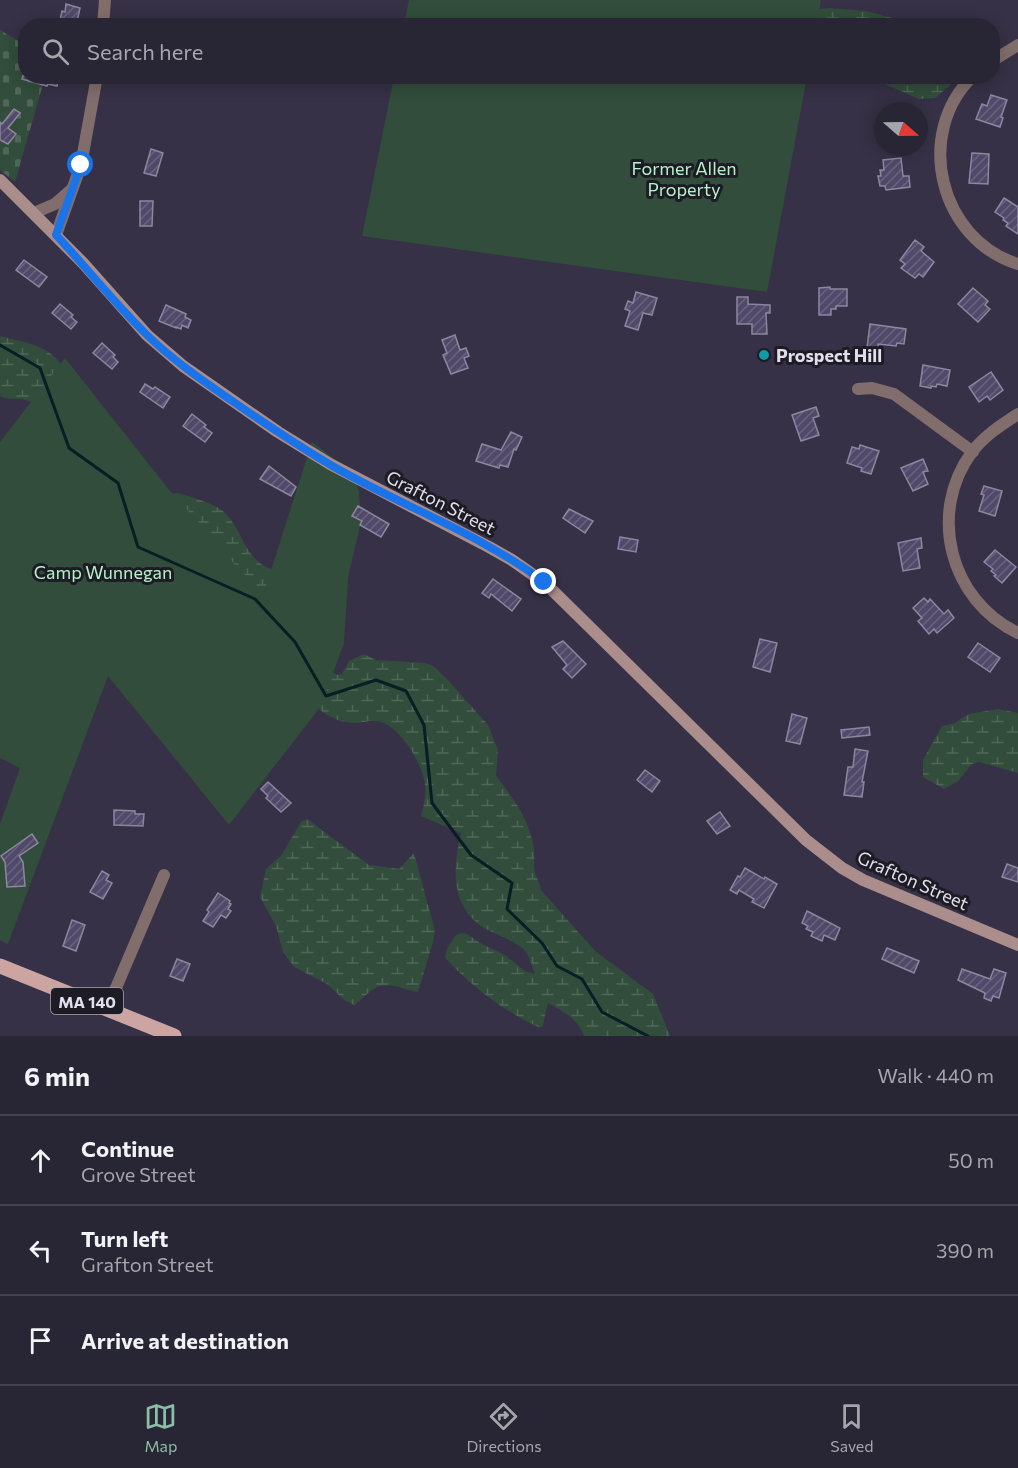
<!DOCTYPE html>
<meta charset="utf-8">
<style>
body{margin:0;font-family:Commissioner,sans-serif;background:#343140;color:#f1f3f6}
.compass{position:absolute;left:874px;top:102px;width:54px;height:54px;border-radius:50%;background:#282534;box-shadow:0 3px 15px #0003;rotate:110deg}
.stop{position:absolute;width:18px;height:18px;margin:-14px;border:4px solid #1a73e8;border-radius:50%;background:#fff}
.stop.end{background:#1a73e8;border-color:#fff;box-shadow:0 2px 6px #0008}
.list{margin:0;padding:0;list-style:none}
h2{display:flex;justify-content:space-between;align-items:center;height:78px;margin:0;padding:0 24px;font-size:26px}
h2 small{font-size:20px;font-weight:400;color:#a5a5ac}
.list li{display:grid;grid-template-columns:39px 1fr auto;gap:18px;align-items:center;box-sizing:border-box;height:90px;padding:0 24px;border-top:2px solid #44424f}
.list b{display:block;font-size:22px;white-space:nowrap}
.list p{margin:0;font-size:20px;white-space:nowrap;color:#a5a5ac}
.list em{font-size:20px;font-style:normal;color:#a5a5ac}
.icon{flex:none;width:33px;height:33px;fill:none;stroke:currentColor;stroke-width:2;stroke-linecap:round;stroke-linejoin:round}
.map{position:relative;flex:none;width:1018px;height:1036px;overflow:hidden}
.search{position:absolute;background:#282534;box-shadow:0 3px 15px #0003;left:18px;right:18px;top:18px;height:66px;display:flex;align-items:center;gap:15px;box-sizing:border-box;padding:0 21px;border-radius:24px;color:#a5a5ac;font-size:22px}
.sheet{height:348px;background:#282534}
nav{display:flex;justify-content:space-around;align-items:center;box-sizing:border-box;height:84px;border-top:2px solid #44424f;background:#282534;font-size:16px;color:#a5a5ac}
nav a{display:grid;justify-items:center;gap:3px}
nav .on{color:#8abfa5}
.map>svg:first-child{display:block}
.wetland{fill:url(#wetland-marsh)}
.cemetery{fill:url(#cemetery-stones)}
.green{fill:#324d3c}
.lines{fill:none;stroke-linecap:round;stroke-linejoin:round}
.stream{stroke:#061e24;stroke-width:3}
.building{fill:url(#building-hatch);stroke:#8c879f;stroke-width:1.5}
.street{stroke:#816e6c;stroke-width:12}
.secondary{stroke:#ab8d8b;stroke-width:12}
.primary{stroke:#cca5a3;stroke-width:15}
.route{stroke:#1a73e8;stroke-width:8}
.culture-dot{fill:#0f9aa8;stroke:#1d1b24;stroke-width:2}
.labels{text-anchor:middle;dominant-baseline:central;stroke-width:6;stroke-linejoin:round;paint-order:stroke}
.shield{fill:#1d1b24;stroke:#a7a4b1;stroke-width:1.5}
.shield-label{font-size:16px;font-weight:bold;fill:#e2dfed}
.park-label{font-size:18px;fill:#b4f2c9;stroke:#1d1b24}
.poi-label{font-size:18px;font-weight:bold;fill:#e2dfed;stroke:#1d1b24;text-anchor:start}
.street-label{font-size:18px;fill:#e2dfed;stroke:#1d1b24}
</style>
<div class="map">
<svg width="1018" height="1036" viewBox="0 0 1018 1036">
<defs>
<pattern id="wetland-marsh" width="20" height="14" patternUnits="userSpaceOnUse" patternTransform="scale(1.5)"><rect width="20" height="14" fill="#324d3c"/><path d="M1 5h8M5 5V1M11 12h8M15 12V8" fill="none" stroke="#4f6658"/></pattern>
<pattern id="cemetery-stones" width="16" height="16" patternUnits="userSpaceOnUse" patternTransform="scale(1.5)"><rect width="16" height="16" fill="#324d3c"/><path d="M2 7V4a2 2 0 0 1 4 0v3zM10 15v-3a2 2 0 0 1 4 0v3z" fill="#4f6658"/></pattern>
<pattern id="building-hatch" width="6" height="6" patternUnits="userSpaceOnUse" patternTransform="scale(1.5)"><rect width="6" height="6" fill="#504969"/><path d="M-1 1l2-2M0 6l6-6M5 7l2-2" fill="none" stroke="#69637f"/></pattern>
</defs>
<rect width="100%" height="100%" fill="#363146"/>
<g class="wetland">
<polygon points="830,8 866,11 918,25 807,26 811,10"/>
<polygon points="869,77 960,77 935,98 919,99"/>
<path d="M0 336C21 342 50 345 61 365L35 405C25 395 11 402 0 396Z"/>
<path d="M177 493C189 496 216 504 224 512 245 532 243 560 274 570L329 670 337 675 342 674 349 661 364 654 376 660 425 663 433 666 445 677 488 725 498 750 496 776C514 799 530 820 534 850 535 857 533 866 535 873 537 879 540 883 541 890L595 951 653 994 670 1036H584C578 1019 563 1011 548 1003L543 1025 540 1028C505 1012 472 987 445 958L447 949 455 936 461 933 467 934 482 944 505 955 525 971 535 974C532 967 530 958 526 952 519 943 501 936 490 931 450 911 452 870 461 833L421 816C425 803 427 788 423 775 417 756 397 723 376 721 370 720 363 723 357 723 343 724 325 716 316 706L168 494Z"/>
<polygon points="998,709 1018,713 1018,773 979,762 972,764 958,781 944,789 923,777 923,760 942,726 955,723 969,714"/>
<path d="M307 819 369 865 399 869 414 853 435 931 433 942 418 992C403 990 387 979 372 990 365 995 361 1001 354 1005L344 1000 327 984 294 967 283 952 276 926 260 897 266 869 281 856 301 822Z"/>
</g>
<polygon class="cemetery" points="0,30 25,45 26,76 45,77 15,182 0,170"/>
<g class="green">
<polygon points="409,0 821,0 817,25 404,25"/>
<polygon points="394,77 807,77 767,292 362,236"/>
<polygon points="65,358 170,491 212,537 239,570 264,592 312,442 353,473 359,492 361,522 348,577 344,643 321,706 229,825 108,676 8,944 0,940 0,824 20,768 0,758 0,442"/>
</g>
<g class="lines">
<polyline class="stream" points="0,345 40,368 69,448 118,483 138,547 255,599 295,642 326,696 376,680 406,691 424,725 432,803 471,855 512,883 507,909 542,943 557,966 582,979 602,1012 648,1036"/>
</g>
<g class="building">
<polygon points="66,4 80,8 76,26 59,26 62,11 65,12"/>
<polygon points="23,76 59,76 57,86 48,84 47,86 22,79"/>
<polygon points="991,95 1007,100 1001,117 1003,118 1000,127 976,119 982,104 987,106"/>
<polygon points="14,109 20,113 8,128 16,134 8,144 0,140 0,122 2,124"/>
<polygon points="151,149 163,153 156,176 144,173"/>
<polygon points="972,153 989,154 988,184 969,183"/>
<polygon points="901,158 903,176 909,176 910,187 886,190 885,186 880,186 878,176 881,176 880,170 884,170 883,160"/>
<polygon points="1004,198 1018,207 1018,234 1006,226 1008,223 1003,220 1004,218 995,212"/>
<polygon points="140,201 153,201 152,226 140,226"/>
<polygon points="915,240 924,247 921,251 934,262 923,277 919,274 915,278 901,268 905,264 900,260"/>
<polygon points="24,260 47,277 39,287 16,270"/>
<polygon points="830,287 830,289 847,289 847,306 836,306 836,309 831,309 831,315 819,315 819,288"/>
<polygon points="973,288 988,301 985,305 990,309 978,322 958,304"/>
<polygon points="636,292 657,298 652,315 643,313 638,330 625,326 630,311 625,309 628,301 633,303"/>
<polygon points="737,297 748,297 748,304 770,305 770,313 766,313 767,334 752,334 752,324 737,324"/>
<polygon points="60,304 73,315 71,317 77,322 71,329 52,313"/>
<polygon points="166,305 186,314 185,317 191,320 188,328 182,325 181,329 176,327 176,328 159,321"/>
<polygon points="870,324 906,329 904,344 897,343 896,346 878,344 878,349 867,348"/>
<polygon points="455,335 460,350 466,348 469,356 464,358 468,368 451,374 443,355 447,353 442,340"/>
<polygon points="102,343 115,355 113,357 118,362 112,369 93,353"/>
<polygon points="923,365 950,370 947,386 937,384 936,387 931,386 931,388 920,386"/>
<polygon points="991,372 1003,390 990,400 987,396 979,402 969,387"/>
<polygon points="145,384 153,389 155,387 170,397 163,408 140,392"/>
<polygon points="816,407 819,416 813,418 819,435 801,441 792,415"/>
<polygon points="192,414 206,425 204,427 212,433 205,442 183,426"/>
<polygon points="511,432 522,437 516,450 514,449 508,467 500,465 499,468 476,461 482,444 501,450"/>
<polygon points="860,445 879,451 871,474 861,471 862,468 847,463 852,447 859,449"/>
<polygon points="923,459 928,471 923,472 928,484 913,491 901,468"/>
<polygon points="269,466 296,487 291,496 260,479"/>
<polygon points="984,486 1002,491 995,516 979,511 984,495 981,494"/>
<polygon points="358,506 389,524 381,537 360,525 362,521 352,516"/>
<polygon points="569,509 593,521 585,533 563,518"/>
<polygon points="620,537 638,540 636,552 618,549"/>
<polygon points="921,538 922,548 917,549 920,568 903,571 898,543"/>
<polygon points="995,550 1016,567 1002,583 994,576 996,575 991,571 993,569 984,562"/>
<polygon points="493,579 521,599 512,611 491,594 489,598 482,593"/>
<polygon points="924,598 928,602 930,599 944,614 948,610 954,618 937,633 934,629 929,634 918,621 922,618 913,608"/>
<polygon points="760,639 777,643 770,672 753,667"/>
<polygon points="563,641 586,664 572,678 563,669 567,665 552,647"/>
<polygon points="978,643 1000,658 990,672 968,657"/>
<polygon points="792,714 807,718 800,744 786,741"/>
<polygon points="869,727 870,735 842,738 841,730"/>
<polygon points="855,749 868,751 862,782 864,782 862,797 844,795 848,767 853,767"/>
<polygon points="645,770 660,781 652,792 637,780"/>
<polygon points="268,782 291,803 281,812 266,798 268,796 261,789"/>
<polygon points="114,810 135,811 135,814 144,814 143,826 114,825"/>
<polygon points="720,812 730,826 717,834 707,821"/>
<polygon points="32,834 38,843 19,856 23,862 25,886 7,887 5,862 1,856"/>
<polygon points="1007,864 1018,868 1018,882 1002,877"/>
<polygon points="745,868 764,879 765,877 777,884 764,908 752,902 754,899 739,890 737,894 730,890 738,876 740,877"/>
<polygon points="102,871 109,875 106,880 112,883 103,899 90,892"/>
<polygon points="218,893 230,901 229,903 231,904 228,909 231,911 226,918 221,915 213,927 203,921 209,912 207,910"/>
<polygon points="807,911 840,928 835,940 824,935 822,941 811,936 813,932 806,929 808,926 802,923"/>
<polygon points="72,920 85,925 76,951 63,946"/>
<polygon points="887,948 919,961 914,973 882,959"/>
<polygon points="177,959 190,964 183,981 170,976"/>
<polygon points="962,969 990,979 994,969 1006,973 999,998 993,996 991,1001 984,998 985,993 958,980"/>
</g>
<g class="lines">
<g class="street">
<polyline points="103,26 105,0"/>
<polyline points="992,61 1018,45"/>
<path d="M973 76C913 134 940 240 1018 264"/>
<polyline points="34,213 55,204 71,190"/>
<polyline points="56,235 81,165 97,76"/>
<polyline points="858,389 872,388 894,394 973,452"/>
<path d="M1018 414C1001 425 984 436 972 452 927 513 950 601 1018 633"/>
<polyline points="107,1009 164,875"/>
</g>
<polyline class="secondary" points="0,180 83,263 147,335 183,366 278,432 330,464 489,547 512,560 546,584 806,840 842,868 863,880 1018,945"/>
<polyline class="primary" points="0,966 174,1036"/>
</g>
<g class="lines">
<path class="route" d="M81 165 56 235C87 268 115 304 148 336 176 363 209 385 241 407 270 427 299 446 329 464 399 505 479 533 544 582"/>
</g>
<circle class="culture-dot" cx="764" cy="355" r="6"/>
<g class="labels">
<rect class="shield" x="51" y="988" width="72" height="26" rx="4.5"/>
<g class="shield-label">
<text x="87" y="1001">MA 140</text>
</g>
<g class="park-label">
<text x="684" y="168">Former Allen<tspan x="684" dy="21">Property</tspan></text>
<text x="103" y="572">Camp Wunnegan</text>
</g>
<g class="poi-label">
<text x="776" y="355">Prospect Hill</text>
</g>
<g class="street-label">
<text transform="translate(441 502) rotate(27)">Grafton Street</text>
<text transform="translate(913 880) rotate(24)">Grafton Street</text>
</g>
</g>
</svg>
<svg class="compass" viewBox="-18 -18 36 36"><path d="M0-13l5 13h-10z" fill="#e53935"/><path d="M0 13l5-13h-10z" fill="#a5a5ac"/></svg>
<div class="stop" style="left:81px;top:165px"></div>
<div class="stop end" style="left:544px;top:582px"></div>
<div class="search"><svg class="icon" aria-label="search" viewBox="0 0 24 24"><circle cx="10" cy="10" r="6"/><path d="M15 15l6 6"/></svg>Search here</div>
</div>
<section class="sheet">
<h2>6 min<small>Walk · 440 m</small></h2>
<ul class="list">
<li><svg class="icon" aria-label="ahead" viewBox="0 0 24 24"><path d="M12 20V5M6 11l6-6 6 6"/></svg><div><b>Continue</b><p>Grove Street</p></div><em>50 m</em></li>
<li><svg class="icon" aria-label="left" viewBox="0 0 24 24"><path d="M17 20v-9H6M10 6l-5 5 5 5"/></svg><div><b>Turn left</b><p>Grafton Street</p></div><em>390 m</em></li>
<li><svg class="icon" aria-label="arrive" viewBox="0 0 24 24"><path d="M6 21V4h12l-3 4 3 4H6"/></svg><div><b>Arrive at destination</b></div></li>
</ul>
</section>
<nav>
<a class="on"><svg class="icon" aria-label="map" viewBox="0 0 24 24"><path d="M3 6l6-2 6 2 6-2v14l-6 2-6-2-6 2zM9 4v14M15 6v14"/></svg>Map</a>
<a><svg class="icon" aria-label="directions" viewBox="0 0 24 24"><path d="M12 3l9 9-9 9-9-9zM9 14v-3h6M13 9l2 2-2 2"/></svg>Directions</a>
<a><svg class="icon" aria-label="saved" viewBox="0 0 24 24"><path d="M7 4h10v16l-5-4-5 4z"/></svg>Saved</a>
</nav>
